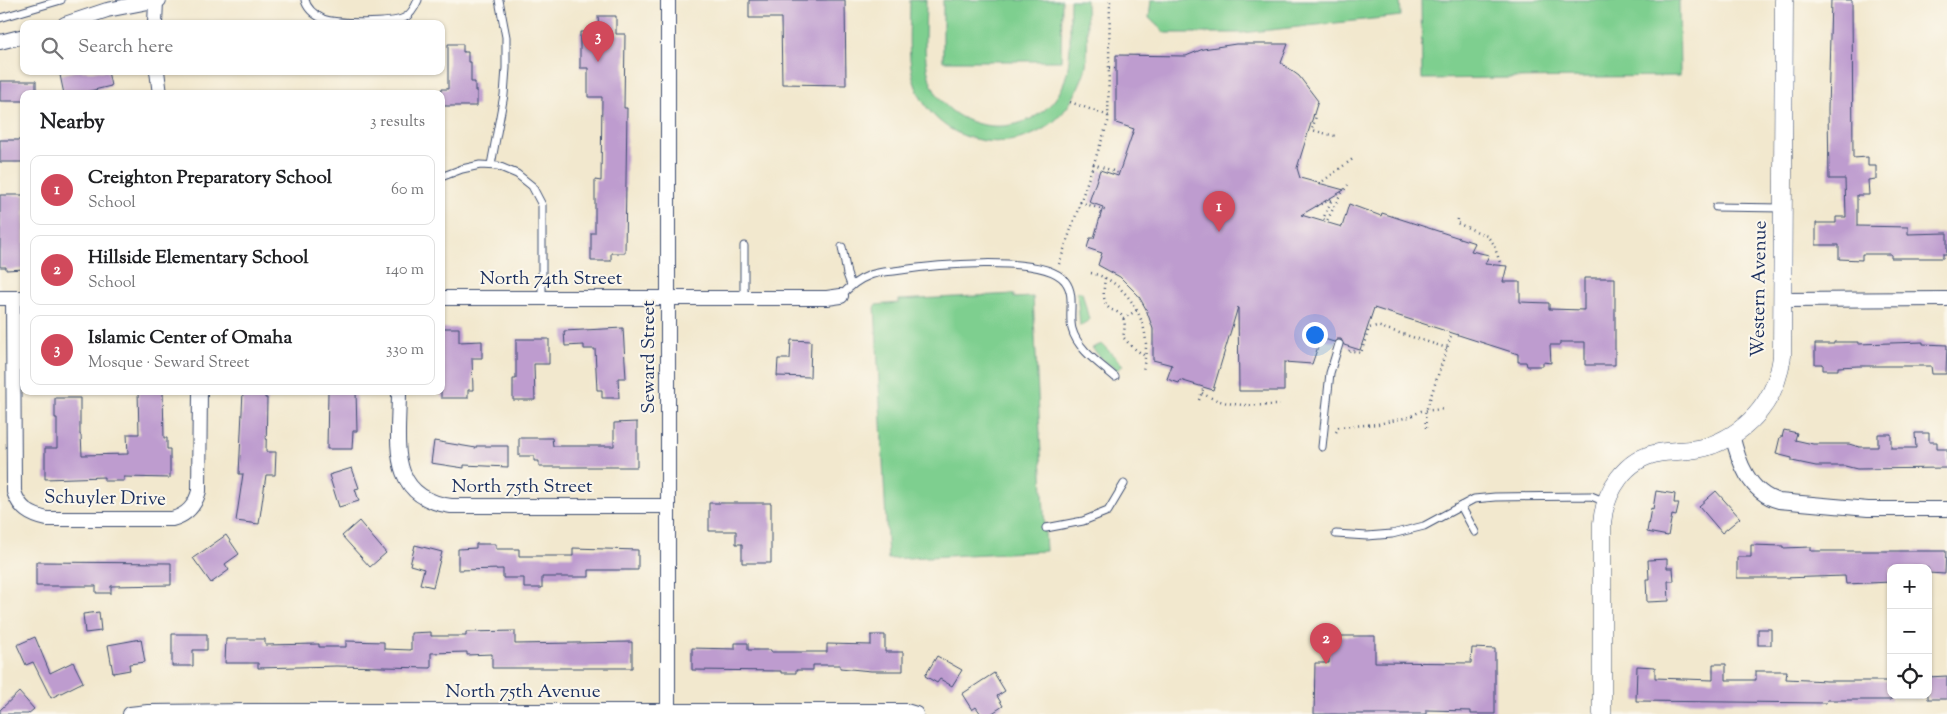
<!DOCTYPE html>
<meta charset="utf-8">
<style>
body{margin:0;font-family:"Sorts Mill Goudy",serif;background:#f6f6f6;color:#202124}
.controls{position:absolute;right:15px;bottom:15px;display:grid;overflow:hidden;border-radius:10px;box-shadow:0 1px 4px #0004}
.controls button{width:45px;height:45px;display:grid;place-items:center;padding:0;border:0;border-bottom:1px solid #e0e0e0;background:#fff;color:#202124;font:25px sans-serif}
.you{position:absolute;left:1314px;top:334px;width:18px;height:18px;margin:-12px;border:4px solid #fff;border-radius:50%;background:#1a73e8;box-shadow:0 0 0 8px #1a73e833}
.badge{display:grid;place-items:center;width:32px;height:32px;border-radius:50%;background:#d1495b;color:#fff;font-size:16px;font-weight:700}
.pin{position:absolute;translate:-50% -41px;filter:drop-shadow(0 1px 2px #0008)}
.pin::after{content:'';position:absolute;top:26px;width:18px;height:15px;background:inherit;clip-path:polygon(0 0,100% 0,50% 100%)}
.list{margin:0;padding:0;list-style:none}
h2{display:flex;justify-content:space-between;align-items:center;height:65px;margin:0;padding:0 20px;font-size:21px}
h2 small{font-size:16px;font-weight:400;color:#757577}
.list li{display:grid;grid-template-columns:32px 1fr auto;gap:15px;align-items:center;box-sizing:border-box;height:70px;margin:0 10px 10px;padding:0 10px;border:1px solid #e0e0e0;border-radius:10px}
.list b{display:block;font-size:19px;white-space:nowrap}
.list p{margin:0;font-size:16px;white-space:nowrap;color:#757577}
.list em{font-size:16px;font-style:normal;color:#757577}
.icon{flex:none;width:28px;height:28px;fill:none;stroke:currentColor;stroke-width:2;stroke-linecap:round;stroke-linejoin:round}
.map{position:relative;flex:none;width:1947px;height:714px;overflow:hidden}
.search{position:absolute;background:#fff;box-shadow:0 1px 4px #0004;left:20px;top:20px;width:425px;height:55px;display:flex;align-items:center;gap:12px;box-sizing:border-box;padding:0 18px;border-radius:10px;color:#757577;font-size:19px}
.panel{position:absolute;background:#fff;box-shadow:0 1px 4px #0004;left:20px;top:90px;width:425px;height:305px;border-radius:10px}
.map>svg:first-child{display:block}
.green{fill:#7ecf8f;stroke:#4c7f76}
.building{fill:#be9ccf}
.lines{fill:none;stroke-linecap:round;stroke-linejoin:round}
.service-casing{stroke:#3b4b6f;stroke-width:9}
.minor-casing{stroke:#3b4b6f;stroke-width:16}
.tertiary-casing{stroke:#3b4b6f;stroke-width:19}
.path{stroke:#3b4b6f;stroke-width:2.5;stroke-dasharray:1 4;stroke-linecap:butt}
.service{stroke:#fff;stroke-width:7}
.minor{stroke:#fff;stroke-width:14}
.tertiary{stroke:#fff;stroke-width:18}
.labels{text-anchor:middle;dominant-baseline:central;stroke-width:4;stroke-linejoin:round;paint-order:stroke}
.street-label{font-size:19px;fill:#1b2f5e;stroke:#fbf7ec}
</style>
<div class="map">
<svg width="1947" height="714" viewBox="0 0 1947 714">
<rect width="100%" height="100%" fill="#fbf7ec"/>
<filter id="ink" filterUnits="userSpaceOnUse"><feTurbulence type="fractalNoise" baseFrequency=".02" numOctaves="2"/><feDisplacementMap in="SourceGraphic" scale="10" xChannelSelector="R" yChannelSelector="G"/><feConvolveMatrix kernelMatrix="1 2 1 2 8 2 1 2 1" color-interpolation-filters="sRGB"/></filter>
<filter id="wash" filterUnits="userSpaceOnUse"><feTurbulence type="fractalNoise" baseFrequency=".0096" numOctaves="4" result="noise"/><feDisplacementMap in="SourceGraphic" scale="20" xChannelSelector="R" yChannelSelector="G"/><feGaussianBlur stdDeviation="1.12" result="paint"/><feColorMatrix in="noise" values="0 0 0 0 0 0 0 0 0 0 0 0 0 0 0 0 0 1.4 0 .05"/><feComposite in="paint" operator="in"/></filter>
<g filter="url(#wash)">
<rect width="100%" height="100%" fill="#f2e8ce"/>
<g class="green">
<path d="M910 0H926C926 26 922 55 930 80 950 140 1041 142 1064 83 1073 58 1069 27 1070 0H1086C1086 18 1089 48 1086 65 1085 73 1080 83 1077 90 1047 160 943 159 916 87 906 60 910 28 910 0Z"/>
<polygon points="943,0 1062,0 1061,61 943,61"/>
<polygon points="1151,0 1400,0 1401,16 1242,33 1165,33 1149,18"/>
<polygon points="1421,0 1679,0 1680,76 1422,79"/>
<polygon points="1077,292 1082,292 1089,320 1080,326"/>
<polygon points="1014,294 1014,298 1033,297 1046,551 888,559 875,305 899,303 899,300"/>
<polygon points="1102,344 1123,365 1117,370 1104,361 1092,348"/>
</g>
<g id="blocks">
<g class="building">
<polygon points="749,0 845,0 846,85 782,84 781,18 749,18"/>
<polygon points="1831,0 1852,0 1853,158 1868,157 1868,166 1876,166 1876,179 1868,180 1869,195 1857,195 1857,226 1908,227 1908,234 1947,233 1947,254 1943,254 1943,258 1891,258 1891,254 1862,254 1862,260 1839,259 1839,245 1816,245 1816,223 1836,223 1836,217 1846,217 1845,179 1829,179 1828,110"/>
<polygon points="598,16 616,16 616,34 625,34 624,108 627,108 625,253 611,253 611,261 591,261 591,233 595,233 595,180 601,181 602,97 588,97 588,68 580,68 580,32 599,32"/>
<polygon points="448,44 463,44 463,52 468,52 468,62 471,62 471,82 475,82 475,91 477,91 477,106 441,106 441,89 448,89"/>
<polygon points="1236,44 1288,44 1281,63 1299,76 1318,101 1297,168 1300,178 1344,190 1301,215 1342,227 1349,204 1381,216 1382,213 1475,243 1471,251 1489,255 1485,264 1507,266 1503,282 1520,282 1520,302 1549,303 1549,309 1584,310 1584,278 1615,278 1615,365 1585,365 1585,342 1560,342 1560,345 1550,345 1551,363 1543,362 1543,366 1527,366 1526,362 1518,362 1518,354 1374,308 1360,350 1344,345 1341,339 1337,339 1334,342 1321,338 1312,364 1284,362 1284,391 1239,391 1238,307 1213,390 1180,380 1179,383 1167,379 1172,365 1153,360 1153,329 1146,309 1138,295 1120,277 1098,265 1102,253 1087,248 1090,238 1094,238 1103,207 1089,202 1100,170 1118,176 1134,129 1116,123 1116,55 1186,56 1203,49"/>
<polygon points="75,71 108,71 111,86 77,94 64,94 60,75"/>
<polygon points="0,81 36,81 36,94 24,94 24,101 0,101"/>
<rect x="0" y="140" width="24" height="22"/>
<polygon points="0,195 24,195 24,269 6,270 6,267 0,267"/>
<polygon points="441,328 459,328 459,342 482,341 482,358 472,358 473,390 468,390 468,398 441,398"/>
<polygon points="623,328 626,378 618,378 619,398 602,398 602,390 597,390 595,349 584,349 584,345 565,346 564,331"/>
<polygon points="516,339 549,339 549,364 534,364 535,400 513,400 513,379 516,379"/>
<polygon points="791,340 811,341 810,377 777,376 778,359 790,359"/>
<polygon points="1834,342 1858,342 1858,344 1923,342 1923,344 1947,345 1946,374 1932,374 1931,366 1858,366 1838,367 1838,370 1823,370 1823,364 1815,364 1815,344 1834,344"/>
<polygon points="138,391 163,391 164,438 167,438 167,449 170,449 170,478 124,477 124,481 104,481 104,477 45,479 45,448 57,448 57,418 55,418 55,398 80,398 80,435 81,435 82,455 128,454 127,434 139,434"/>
<polygon points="243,391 265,391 265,398 267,398 266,452 276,452 275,475 266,475 259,524 236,521 243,474 239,474"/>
<polygon points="328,391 356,391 357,431 353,431 352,449 327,449"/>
<polygon points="637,422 637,467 539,467 539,461 534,461 534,456 519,456 519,438 552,438 553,446 614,446 614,423"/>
<polygon points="1784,430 1797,433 1795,440 1813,444 1849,444 1859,447 1878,447 1878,434 1891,434 1891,448 1916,448 1915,433 1929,433 1929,442 1937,442 1937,449 1947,449 1947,468 1857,469 1845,466 1816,466 1792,461 1792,458 1776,454 1780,437 1782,437"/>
<polygon points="434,441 476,448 476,446 508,446 508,467 464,465 464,468 431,463"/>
<polygon points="352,468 359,488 355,489 359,501 339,507 329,475"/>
<polygon points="1656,491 1675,494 1674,503 1679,503 1676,516 1672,515 1668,536 1647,532 1651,508 1653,509"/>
<polygon points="1716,491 1740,518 1722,533 1699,506"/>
<polygon points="709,503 771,503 771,563 742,563 742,544 736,544 736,531 709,531"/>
<polygon points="359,521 386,553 370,567 342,536"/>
<polygon points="226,535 239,554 225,564 229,570 211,583 193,558"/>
<polygon points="476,544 496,544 496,549 519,549 519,556 573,556 573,548 638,550 638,570 589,570 589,577 542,577 542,588 524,588 524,578 503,578 503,569 458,570 458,549 476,548"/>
<polygon points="415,545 442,552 433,587 420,584 424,569 410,565"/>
<polygon points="1751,545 1783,546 1783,548 1811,547 1811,551 1946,551 1945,574 1928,573 1928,568 1891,568 1891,582 1846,584 1845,576 1783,578 1737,578 1737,557 1751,557"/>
<polygon points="1667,559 1667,568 1673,568 1674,581 1668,581 1669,601 1647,602 1646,579 1649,579 1648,560"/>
<polygon points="36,562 171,563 171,585 111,586 111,593 96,593 96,586 36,586"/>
<polygon points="99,612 101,631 85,633 83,614"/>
<rect x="1758" y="629" width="13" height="16"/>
<polygon points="515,631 515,644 632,642 632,668 492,668 492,654 467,655 467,652 431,653 431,668 336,666 258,668 258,663 225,663 226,639 265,639 265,645 319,644 319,647 346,647 346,641 384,642 384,649 411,650 411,633 431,632 431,636 466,636 466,632"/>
<polygon points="172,634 207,634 207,650 193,650 193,666 172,666"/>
<polygon points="871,635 885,635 885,652 903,652 903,671 871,671 840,668 840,665 813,665 813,670 796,670 796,673 781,673 781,671 692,670 692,648 735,649 735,643 748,643 748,650 771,650 771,652 827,652 827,644 871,645"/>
<polygon points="1329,636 1375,636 1375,662 1471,663 1472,648 1495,649 1495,714 1471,714 1471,711 1426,710 1426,714 1314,714 1315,663 1329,663"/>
<polygon points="35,637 50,673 73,662 83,682 51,698 33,662 26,665 17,645"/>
<polygon points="141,639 145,662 129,664 130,670 113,673 108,645"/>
<polygon points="937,656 962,670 952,686 940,679 937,683 925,676"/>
<polygon points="1713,664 1726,664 1726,680 1756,680 1756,671 1787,671 1786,679 1827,681 1891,681 1891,700 1827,700 1826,703 1636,701 1637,666 1655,667 1655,678 1713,680"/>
<polygon points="994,673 1005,691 997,696 1003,706 991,714 981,714 976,707 972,710 962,694"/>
<polygon points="1947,676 1947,699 1928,699 1928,677"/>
<polygon points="19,692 34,709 28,714 0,714 0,710"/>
</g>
</g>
</g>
<g filter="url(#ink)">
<use href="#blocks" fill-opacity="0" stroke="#3b4b6f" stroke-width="1"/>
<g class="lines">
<defs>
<g id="service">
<path d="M305 0C307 9 315 15 323 19 336 24 392 24 404 18 411 15 415 7 418 0"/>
<polyline points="0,18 61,0"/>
<polyline points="491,165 504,95 506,68 506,37 499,0"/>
<polyline points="441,177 462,169 480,165 498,166 517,174 532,186 542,205 542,298"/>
<polyline points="1716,207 1783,208"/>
<polyline points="842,247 847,274 851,285"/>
<path d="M841 296C849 287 857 280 868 276 876 272 886 272 894 271 927 266 1044 253 1065 281 1076 295 1068 314 1072 329 1077 349 1100 364 1115 377"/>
<polyline points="744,298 744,246"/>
<polyline points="1322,447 1330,373 1339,344"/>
<polyline points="1461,506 1475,532"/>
<polyline points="1046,528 1083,521 1108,511 1124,484"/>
<polyline points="1336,534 1367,536 1392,534 1424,526 1474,499 1495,497 1591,496 1606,502"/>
</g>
<g id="minor">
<polyline points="668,0 668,714"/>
<polyline points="65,24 107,10 159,0"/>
<polyline points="155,24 156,1"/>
<polyline points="0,42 24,36"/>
<polyline points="157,71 160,94"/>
<polyline points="0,298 24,298"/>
<path d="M13 298 14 492C20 509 30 515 47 519H172C187 515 195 506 199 491L200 391"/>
<polyline points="441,298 827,298 841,296"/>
<polyline points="1782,300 1947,299"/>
<path d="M399 391C399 441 386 497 451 506H667"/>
<path d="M1732 434C1738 461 1749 493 1779 501L1868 509H1947"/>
<polyline points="130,714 148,712 252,711 906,711 916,714"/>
</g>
<path id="tertiary" d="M1602 714V523C1605 491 1625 459 1658 453 1676 450 1695 452 1712 445 1751 430 1777 398 1782 356L1784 0"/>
</defs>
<use href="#service" class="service-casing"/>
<use href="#minor" class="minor-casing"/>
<use href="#tertiary" class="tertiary-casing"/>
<g class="path">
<polyline points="1109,68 1116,68"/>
<polyline points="1070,102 1109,116"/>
<polyline points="1313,115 1316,116 1312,130 1335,136"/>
<polyline points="1093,164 1119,173"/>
<polyline points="1319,184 1354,158"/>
<polyline points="1080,202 1107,211"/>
<polyline points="1316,206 1332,199 1323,219 1327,221 1339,197 1348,185"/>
<polyline points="1458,219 1457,223 1487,236 1493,243 1501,265"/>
<polyline points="1059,264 1108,122 1110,0"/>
<path d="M1091 273C1122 279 1146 314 1146 345 1146 354 1144 363 1143 372"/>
<path d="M1105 278C1104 287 1102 298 1107 306 1110 310 1113 310 1117 312 1127 317 1125 328 1123 337L1131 346 1145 356"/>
<polyline points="1123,319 1137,310"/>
<polyline points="1349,351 1350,350 1361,353 1369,328 1377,326 1447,348"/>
<path d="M1202 393C1226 408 1253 405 1280 405"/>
<polyline points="1199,400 1204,387"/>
<polyline points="1426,428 1425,414 1452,333"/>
<polyline points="1336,432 1339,427 1378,424 1409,417 1421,411 1444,409"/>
</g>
<use href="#service" class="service"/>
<use href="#minor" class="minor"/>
<use href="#tertiary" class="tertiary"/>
</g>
</g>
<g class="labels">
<g class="street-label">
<text x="551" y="279">North 74th Street</text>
<text transform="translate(1760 289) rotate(-89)">Western Avenue</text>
<text transform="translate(649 357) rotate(-90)">Seward Street</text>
<text x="522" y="487">North 75th Street</text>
<text transform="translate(105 499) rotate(1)">Schuyler Drive</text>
<text x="523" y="692">North 75th Avenue</text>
</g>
</g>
</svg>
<div class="controls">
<button>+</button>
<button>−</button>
<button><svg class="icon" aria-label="locate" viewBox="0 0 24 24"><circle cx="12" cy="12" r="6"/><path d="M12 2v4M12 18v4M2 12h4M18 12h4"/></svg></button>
</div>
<div class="you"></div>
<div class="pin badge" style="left:1219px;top:232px">1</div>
<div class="pin badge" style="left:1326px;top:664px">2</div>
<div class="pin badge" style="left:598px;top:62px">3</div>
<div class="search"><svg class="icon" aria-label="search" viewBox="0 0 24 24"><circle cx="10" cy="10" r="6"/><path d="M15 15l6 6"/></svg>Search here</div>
<section class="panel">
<h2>Nearby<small>3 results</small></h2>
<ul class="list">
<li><span class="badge">1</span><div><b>Creighton Preparatory School</b><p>School</p></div><em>60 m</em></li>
<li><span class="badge">2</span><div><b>Hillside Elementary School</b><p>School</p></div><em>140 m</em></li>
<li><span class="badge">3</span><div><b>Islamic Center of Omaha</b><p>Mosque · Seward Street</p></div><em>330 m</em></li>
</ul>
</section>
</div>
